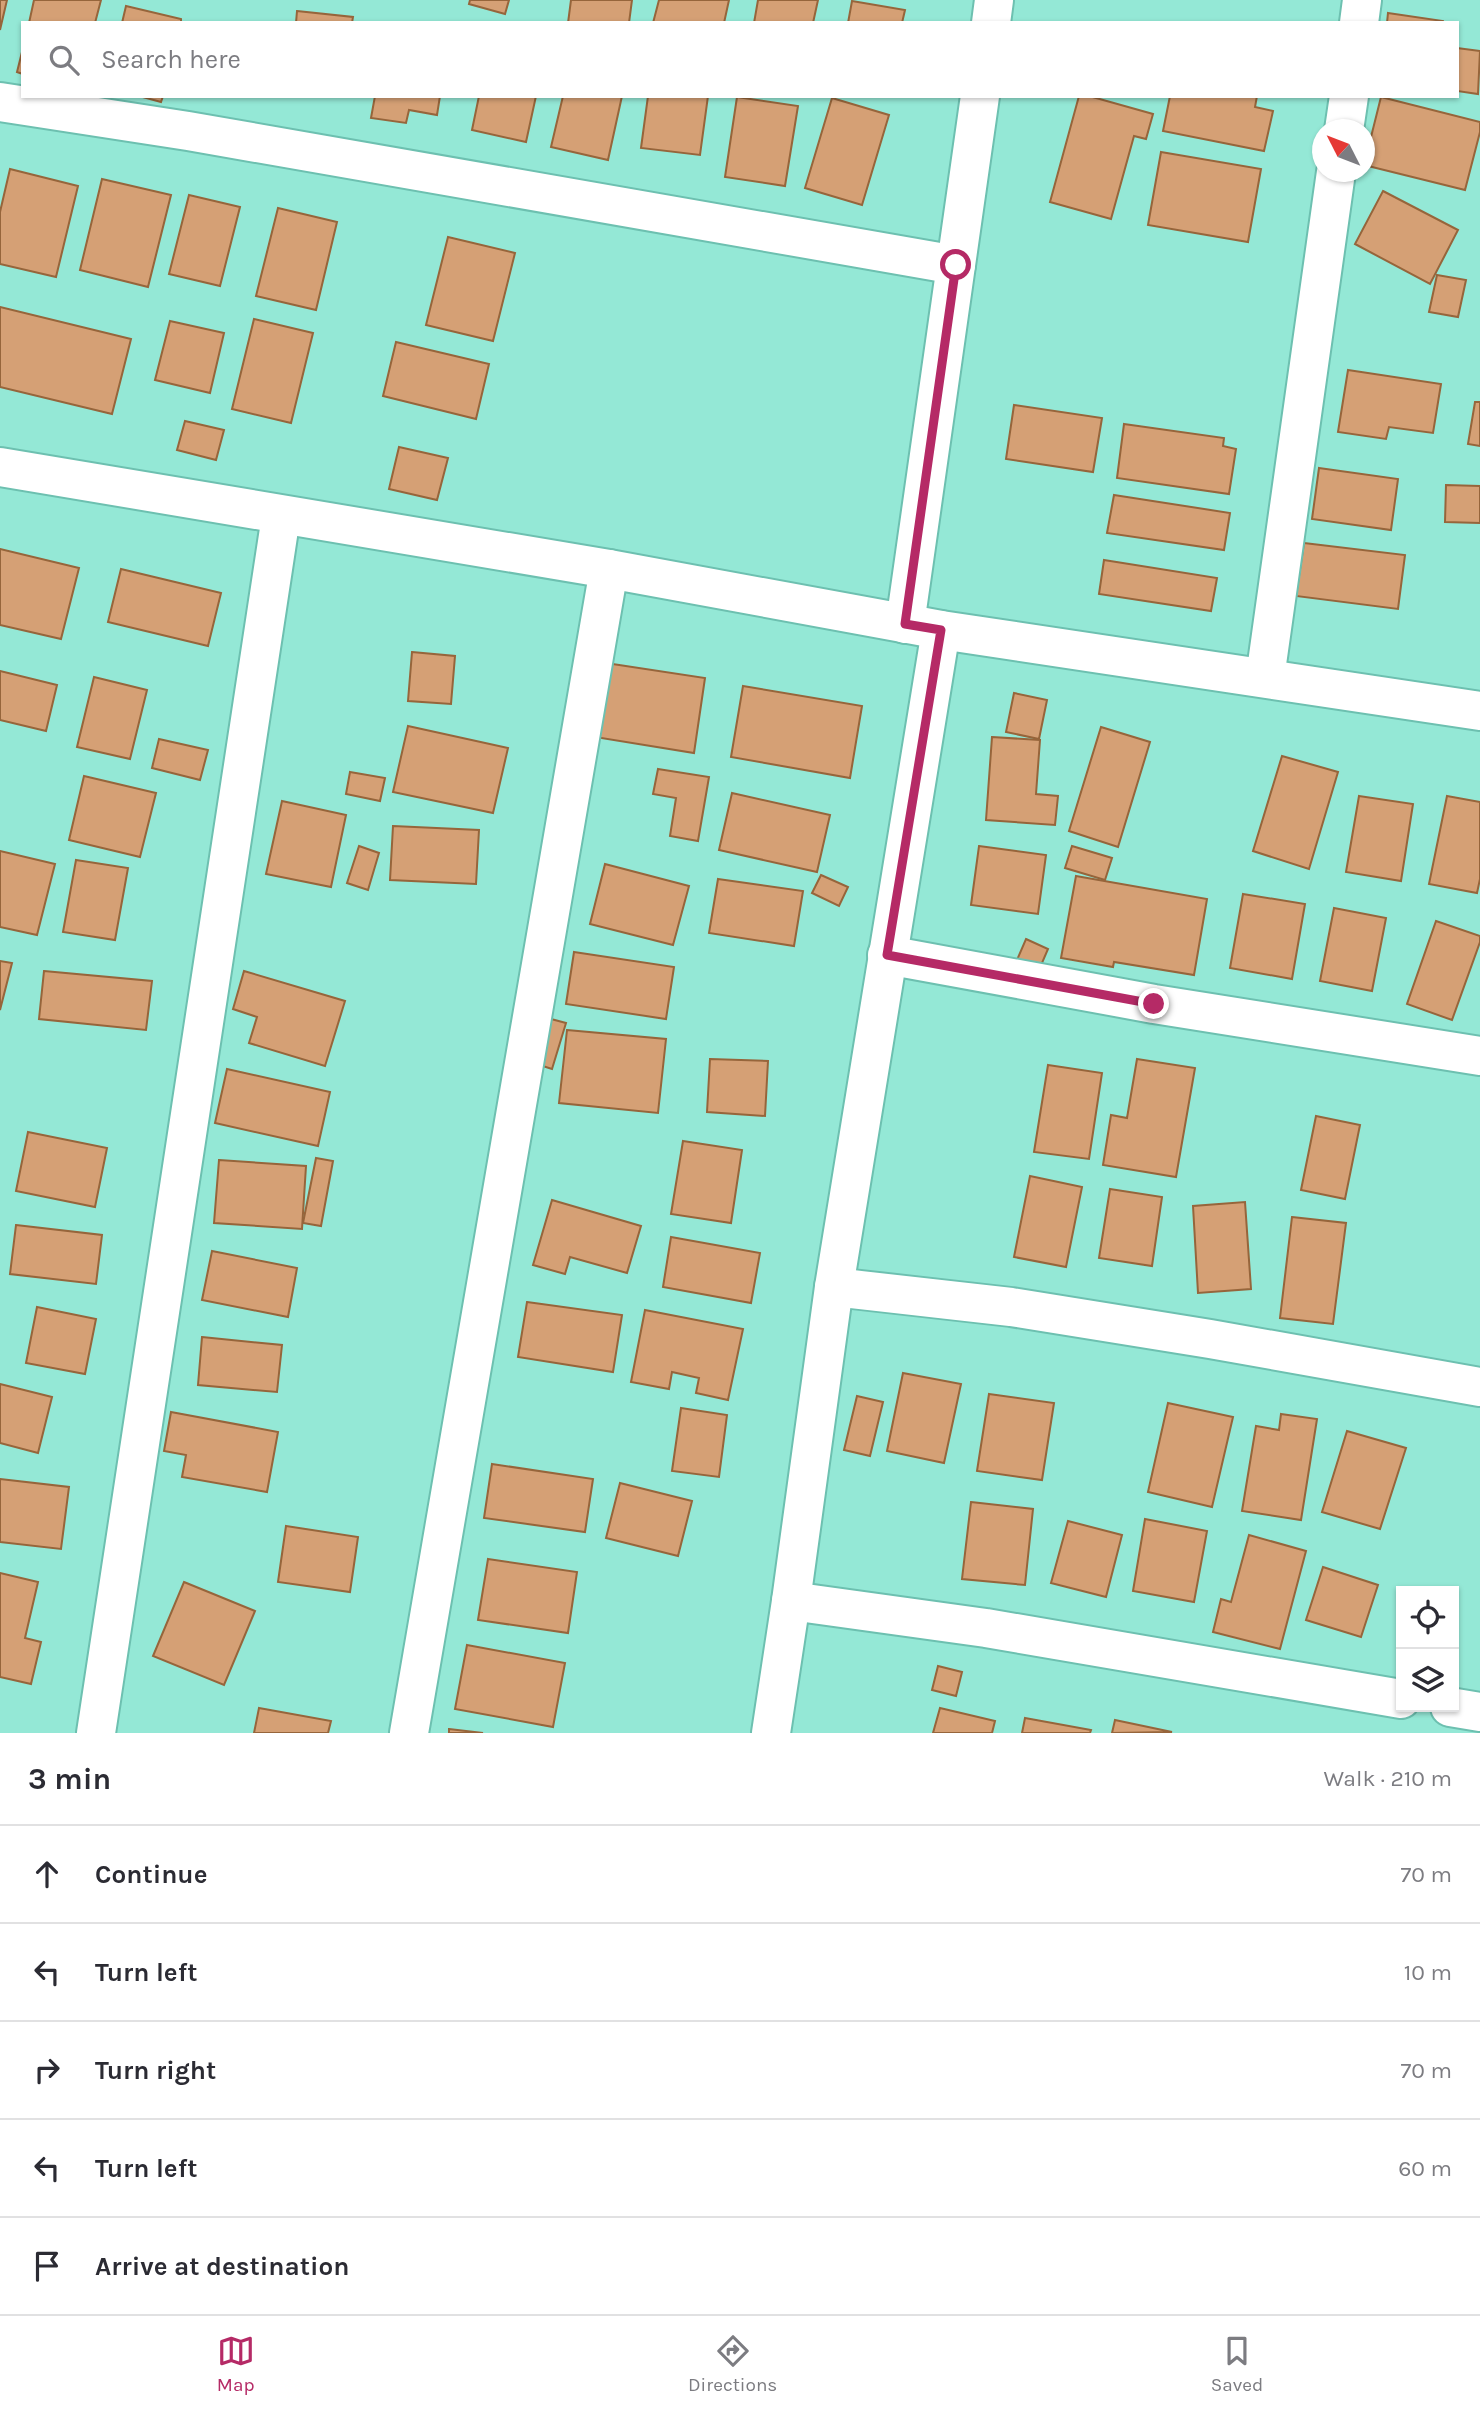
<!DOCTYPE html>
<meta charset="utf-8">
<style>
body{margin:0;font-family:Karla,sans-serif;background:#f2f2f3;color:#2b2b33}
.controls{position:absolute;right:21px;bottom:21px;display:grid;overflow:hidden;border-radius:0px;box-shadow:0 2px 5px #0004}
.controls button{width:63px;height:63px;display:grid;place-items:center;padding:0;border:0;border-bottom:2px solid #e1e1e2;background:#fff;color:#2b2b33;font:35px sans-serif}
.compass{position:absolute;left:1312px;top:119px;width:63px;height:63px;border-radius:50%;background:#fff;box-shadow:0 2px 5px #0004;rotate:312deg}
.stop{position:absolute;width:21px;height:21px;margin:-16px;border:5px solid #b52a66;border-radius:50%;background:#fff}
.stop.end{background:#b52a66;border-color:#fff;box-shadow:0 2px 7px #0008}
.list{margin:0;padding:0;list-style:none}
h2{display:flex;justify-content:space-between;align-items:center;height:91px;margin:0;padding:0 28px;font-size:30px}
h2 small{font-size:23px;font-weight:400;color:#7c7c81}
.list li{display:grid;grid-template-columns:46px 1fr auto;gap:21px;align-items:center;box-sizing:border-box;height:98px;padding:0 28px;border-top:2px solid #e1e1e2}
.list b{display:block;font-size:26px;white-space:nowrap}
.list em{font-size:23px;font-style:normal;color:#7c7c81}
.icon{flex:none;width:38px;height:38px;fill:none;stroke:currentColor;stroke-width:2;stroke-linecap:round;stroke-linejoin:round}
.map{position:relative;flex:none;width:1480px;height:1733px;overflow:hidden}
.search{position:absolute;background:#fff;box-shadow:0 2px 5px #0004;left:21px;right:21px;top:21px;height:77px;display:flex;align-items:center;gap:18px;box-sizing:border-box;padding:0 24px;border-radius:0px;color:#7c7c81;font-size:26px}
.sheet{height:581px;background:#fff}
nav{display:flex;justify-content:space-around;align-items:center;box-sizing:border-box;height:98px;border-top:2px solid #e1e1e2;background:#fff;font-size:19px;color:#7c7c81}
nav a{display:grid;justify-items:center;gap:4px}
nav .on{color:#b52a66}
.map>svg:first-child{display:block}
.building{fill:#d5a075;stroke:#96653b;stroke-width:2}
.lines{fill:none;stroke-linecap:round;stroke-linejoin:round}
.street-casing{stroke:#6dc0b0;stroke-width:42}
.street{stroke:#fff;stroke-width:38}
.route{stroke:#b52a66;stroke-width:9}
</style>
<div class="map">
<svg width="1480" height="1733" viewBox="0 0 1480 1733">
<rect width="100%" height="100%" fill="#94e8d6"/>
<g class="building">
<polygon points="0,0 7,0 0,30"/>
<polygon points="34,0 101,0 95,23 29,23"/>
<polygon points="470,0 509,0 505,14 469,4"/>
<polygon points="571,0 632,0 629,23 568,23"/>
<polygon points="659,0 729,0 724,23 653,23"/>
<polygon points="758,0 818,0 813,23 754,23"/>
<polygon points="852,1 905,10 902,23 848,23"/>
<polygon points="126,6 181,19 181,23 122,23"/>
<polygon points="297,11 353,17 352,23 296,23"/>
<polygon points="1388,13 1443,21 1443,23 1387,23"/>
<polygon points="23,48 23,74 17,72"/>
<polygon points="1457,48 1480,51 1478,94 1457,91"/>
<polygon points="139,96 163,96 161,102"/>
<polygon points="375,96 440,96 437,115 409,110 406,123 371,118"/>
<polygon points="479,96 536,96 526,142 472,130"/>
<polygon points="563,96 622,96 608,160 551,147"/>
<polygon points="648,96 708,96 700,155 641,148"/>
<polygon points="1079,96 1089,96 1153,114 1146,139 1134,136 1111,219 1050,202"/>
<polygon points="1170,96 1257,96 1255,107 1273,111 1264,151 1163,131"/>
<polygon points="737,97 798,106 785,186 725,177"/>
<polygon points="1381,97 1480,122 1480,132 1465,190 1364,165"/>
<polygon points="832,98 889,115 862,205 805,188"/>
<polygon points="1161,152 1261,169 1248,242 1148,225"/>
<polygon points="10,169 78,186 56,277 0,264 0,212"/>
<polygon points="102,179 171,195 148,287 80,270"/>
<polygon points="1383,191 1458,230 1430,284 1355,244"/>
<polygon points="189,195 240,207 220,286 169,274"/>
<polygon points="278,208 337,222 316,310 256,296"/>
<polygon points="448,237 515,253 493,341 426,325"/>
<polygon points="1437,275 1466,280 1458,317 1429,312"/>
<polygon points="0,307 131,339 112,414 0,387"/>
<polygon points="254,319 313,333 291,423 232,409"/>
<polygon points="170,321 224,333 210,393 155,380"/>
<polygon points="396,342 489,364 476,419 383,396"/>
<polygon points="1348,370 1441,384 1433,433 1389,427 1386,439 1338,432"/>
<polygon points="1475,402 1480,402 1480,446 1468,444"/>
<polygon points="1014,405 1102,418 1093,472 1006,459"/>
<polygon points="185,421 224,430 216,460 177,450"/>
<polygon points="1124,424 1224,438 1223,446 1236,449 1229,494 1117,478"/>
<polygon points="399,447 448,458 437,500 389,489"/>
<polygon points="1319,468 1398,479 1391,530 1312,519"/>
<polygon points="1446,485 1480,486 1480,523 1445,522"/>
<polygon points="1114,495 1230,513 1224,550 1107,533"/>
<polygon points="1304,543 1405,555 1398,609 1296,596"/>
<polygon points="0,549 79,568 61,639 0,625"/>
<polygon points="1104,560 1217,578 1211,611 1099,594"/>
<polygon points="121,569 221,593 208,646 108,622"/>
<polygon points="412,652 455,656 451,704 408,701"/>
<polygon points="606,663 705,678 694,753 595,737"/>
<polygon points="0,671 57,685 46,731 0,720"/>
<polygon points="94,677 147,690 130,759 77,747"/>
<polygon points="743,686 862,706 850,778 731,757"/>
<polygon points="1014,693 1047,700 1039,739 1006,732"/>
<polygon points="408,726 508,748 493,813 393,792"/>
<polygon points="1101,727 1150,742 1118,847 1069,831"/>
<polygon points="992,737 1040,740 1036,794 1058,796 1055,825 986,820"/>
<polygon points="159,739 208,750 200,780 152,768"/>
<polygon points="1282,756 1338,772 1309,869 1253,851"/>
<polygon points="658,769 709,777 698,841 670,836 676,798 653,794"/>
<polygon points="350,772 385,778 380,801 346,794"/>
<polygon points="84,776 156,793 140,857 69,840"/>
<polygon points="732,793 830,815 817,872 719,850"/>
<polygon points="1359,796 1413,804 1401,881 1346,872"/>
<polygon points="1447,796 1480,802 1480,879 1477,893 1429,884"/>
<polygon points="282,801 346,815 331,887 266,874"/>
<polygon points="393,826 479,830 476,884 390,880"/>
<polygon points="359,846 379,853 368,890 347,883"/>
<polygon points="979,846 1046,855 1038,914 971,905"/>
<polygon points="1072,846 1112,858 1105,880 1065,868"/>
<polygon points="0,851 55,864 37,935 0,927"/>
<polygon points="76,860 128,868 115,940 63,932"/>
<polygon points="605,864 689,886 673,945 590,924"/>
<polygon points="821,875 848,887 839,906 812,893"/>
<polygon points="1076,876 1207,899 1194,975 1114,962 1113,967 1061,958"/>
<polygon points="718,879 803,891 794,946 709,933"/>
<polygon points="1243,894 1305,904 1292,979 1230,968"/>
<polygon points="1334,908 1386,918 1372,991 1320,981"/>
<polygon points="1436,921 1480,936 1480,942 1452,1020 1407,1004"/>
<polygon points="1026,939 1048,949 1036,977 1014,967"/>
<polygon points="574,952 674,967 666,1019 566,1004"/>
<polygon points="0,961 12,963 0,1010"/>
<polygon points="44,971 152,981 146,1030 39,1019"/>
<polygon points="244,971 345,1001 325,1066 249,1043 257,1017 233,1009"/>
<polygon points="540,1016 566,1023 552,1069 527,1061"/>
<polygon points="567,1030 666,1039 658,1113 559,1103"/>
<polygon points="710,1059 768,1061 765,1116 707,1112"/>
<polygon points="1137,1059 1195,1068 1176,1177 1103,1165 1111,1115 1127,1118"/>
<polygon points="1048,1065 1102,1073 1089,1159 1034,1152"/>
<polygon points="227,1069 330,1092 318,1146 215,1123"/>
<polygon points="1316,1116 1360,1125 1345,1199 1301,1190"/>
<polygon points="28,1132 107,1148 95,1207 16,1191"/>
<polygon points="683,1141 742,1150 731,1223 671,1214"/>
<polygon points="316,1158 333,1161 321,1226 303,1223"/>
<polygon points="219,1160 306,1166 302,1229 214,1223"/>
<polygon points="1030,1176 1082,1187 1066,1267 1014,1257"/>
<polygon points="1110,1189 1162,1197 1152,1266 1099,1258"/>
<polygon points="552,1200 641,1226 627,1273 570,1257 565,1274 533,1265"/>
<polygon points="1245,1202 1251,1289 1198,1293 1193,1206"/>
<polygon points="1292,1217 1346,1223 1333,1324 1280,1318"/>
<polygon points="16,1225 102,1235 96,1284 10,1274"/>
<polygon points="671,1237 760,1253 751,1303 663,1287"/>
<polygon points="212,1251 297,1268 288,1317 202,1300"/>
<polygon points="527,1302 622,1315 613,1372 518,1357"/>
<polygon points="37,1307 96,1319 85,1374 26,1363"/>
<polygon points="645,1310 743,1329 728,1400 696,1393 699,1378 672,1372 669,1389 631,1382"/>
<polygon points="202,1337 282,1345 277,1392 198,1385"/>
<polygon points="903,1373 961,1384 944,1463 887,1451"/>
<polygon points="0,1384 52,1397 38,1453 0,1443"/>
<polygon points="989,1394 1054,1403 1042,1480 977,1471"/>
<polygon points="857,1396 883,1402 870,1456 844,1450"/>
<polygon points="1168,1403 1233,1417 1212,1507 1148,1492"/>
<polygon points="681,1408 727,1415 719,1477 672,1471"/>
<polygon points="171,1412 278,1432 267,1492 182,1477 186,1455 164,1451"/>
<polygon points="1281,1414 1317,1419 1301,1520 1242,1511 1256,1426 1279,1430"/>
<polygon points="1347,1431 1406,1448 1380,1529 1322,1512"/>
<polygon points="492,1464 593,1479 585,1532 484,1518"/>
<polygon points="0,1479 69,1487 61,1549 0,1542"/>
<polygon points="620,1483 692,1501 678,1556 606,1538"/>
<polygon points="971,1502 1033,1509 1025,1585 962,1579"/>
<polygon points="1145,1519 1207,1531 1194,1602 1133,1591"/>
<polygon points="1068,1521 1122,1535 1106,1597 1051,1583"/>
<polygon points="286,1526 358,1537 350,1592 278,1582"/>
<polygon points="1249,1535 1306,1551 1280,1649 1213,1632 1221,1599 1231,1602"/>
<polygon points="488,1559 577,1572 568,1633 478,1620"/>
<polygon points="1323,1567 1378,1585 1361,1637 1306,1620"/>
<polygon points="0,1573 38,1582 25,1638 41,1642 31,1684 0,1677"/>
<polygon points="184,1582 255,1611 224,1685 153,1656"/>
<polygon points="467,1645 565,1663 553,1727 455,1709"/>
<polygon points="938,1666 962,1672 956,1696 932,1690"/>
<polygon points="259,1708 331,1721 328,1733 254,1733"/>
<polygon points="940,1708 995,1721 992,1733 933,1733"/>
<polygon points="1025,1718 1091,1730 1090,1733 1022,1733"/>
<polygon points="1115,1720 1172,1732 1112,1733"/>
<polygon points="449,1729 483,1733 449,1733"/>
</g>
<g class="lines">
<defs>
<g id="street">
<polyline points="991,23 994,0"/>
<polyline points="1359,23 1362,0"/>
<polyline points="0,102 188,131 956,265"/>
<polyline points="1344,130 1349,96"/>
<polyline points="0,467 609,569 941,630 1480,711"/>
<polyline points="905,624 980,96"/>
<polyline points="1265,678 1336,172"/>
<polyline points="887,955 1154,1004 1480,1056"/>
<polyline points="834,1287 1011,1307 1210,1339 1480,1387"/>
<polyline points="791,1601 986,1628 1401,1699"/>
<polyline points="1450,1707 1480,1712"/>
<polyline points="96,1733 281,516"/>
<polyline points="409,1733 609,569"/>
<polyline points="771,1733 791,1601 834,1287 941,630"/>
</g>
</defs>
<use href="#street" class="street-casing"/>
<use href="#street" class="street"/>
</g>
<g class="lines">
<polyline class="route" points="956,265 905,624 941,630 887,955 1154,1004"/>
</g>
</svg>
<div class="controls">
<button><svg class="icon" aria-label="locate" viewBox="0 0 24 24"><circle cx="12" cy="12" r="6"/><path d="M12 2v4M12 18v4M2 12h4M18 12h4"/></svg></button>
<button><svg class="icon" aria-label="layers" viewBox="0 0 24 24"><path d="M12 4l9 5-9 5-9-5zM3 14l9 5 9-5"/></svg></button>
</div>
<svg class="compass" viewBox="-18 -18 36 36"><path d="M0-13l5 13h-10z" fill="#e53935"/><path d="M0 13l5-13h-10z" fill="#7c7c81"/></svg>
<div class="stop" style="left:956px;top:265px"></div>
<div class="stop end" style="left:1154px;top:1004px"></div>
<div class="search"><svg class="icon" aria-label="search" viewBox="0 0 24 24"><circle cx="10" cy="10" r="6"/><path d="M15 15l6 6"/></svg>Search here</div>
</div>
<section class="sheet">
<h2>3 min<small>Walk · 210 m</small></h2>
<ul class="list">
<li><svg class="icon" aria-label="ahead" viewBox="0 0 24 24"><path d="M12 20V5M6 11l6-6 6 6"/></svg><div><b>Continue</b></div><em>70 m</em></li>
<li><svg class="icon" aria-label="left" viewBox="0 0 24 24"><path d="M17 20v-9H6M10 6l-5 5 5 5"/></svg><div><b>Turn left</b></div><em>10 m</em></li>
<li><svg class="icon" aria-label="right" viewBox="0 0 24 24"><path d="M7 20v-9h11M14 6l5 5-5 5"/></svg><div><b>Turn right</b></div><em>70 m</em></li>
<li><svg class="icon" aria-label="left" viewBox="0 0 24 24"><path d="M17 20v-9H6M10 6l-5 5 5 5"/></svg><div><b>Turn left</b></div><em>60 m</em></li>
<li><svg class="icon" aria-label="arrive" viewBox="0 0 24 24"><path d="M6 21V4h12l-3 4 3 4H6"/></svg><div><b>Arrive at destination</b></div></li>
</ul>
</section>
<nav>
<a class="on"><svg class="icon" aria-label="map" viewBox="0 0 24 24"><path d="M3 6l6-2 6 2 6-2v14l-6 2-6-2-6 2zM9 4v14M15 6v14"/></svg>Map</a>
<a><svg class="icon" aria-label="directions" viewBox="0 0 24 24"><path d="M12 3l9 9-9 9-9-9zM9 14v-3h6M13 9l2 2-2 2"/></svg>Directions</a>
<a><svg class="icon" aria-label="saved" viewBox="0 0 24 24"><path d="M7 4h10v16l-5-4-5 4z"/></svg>Saved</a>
</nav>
